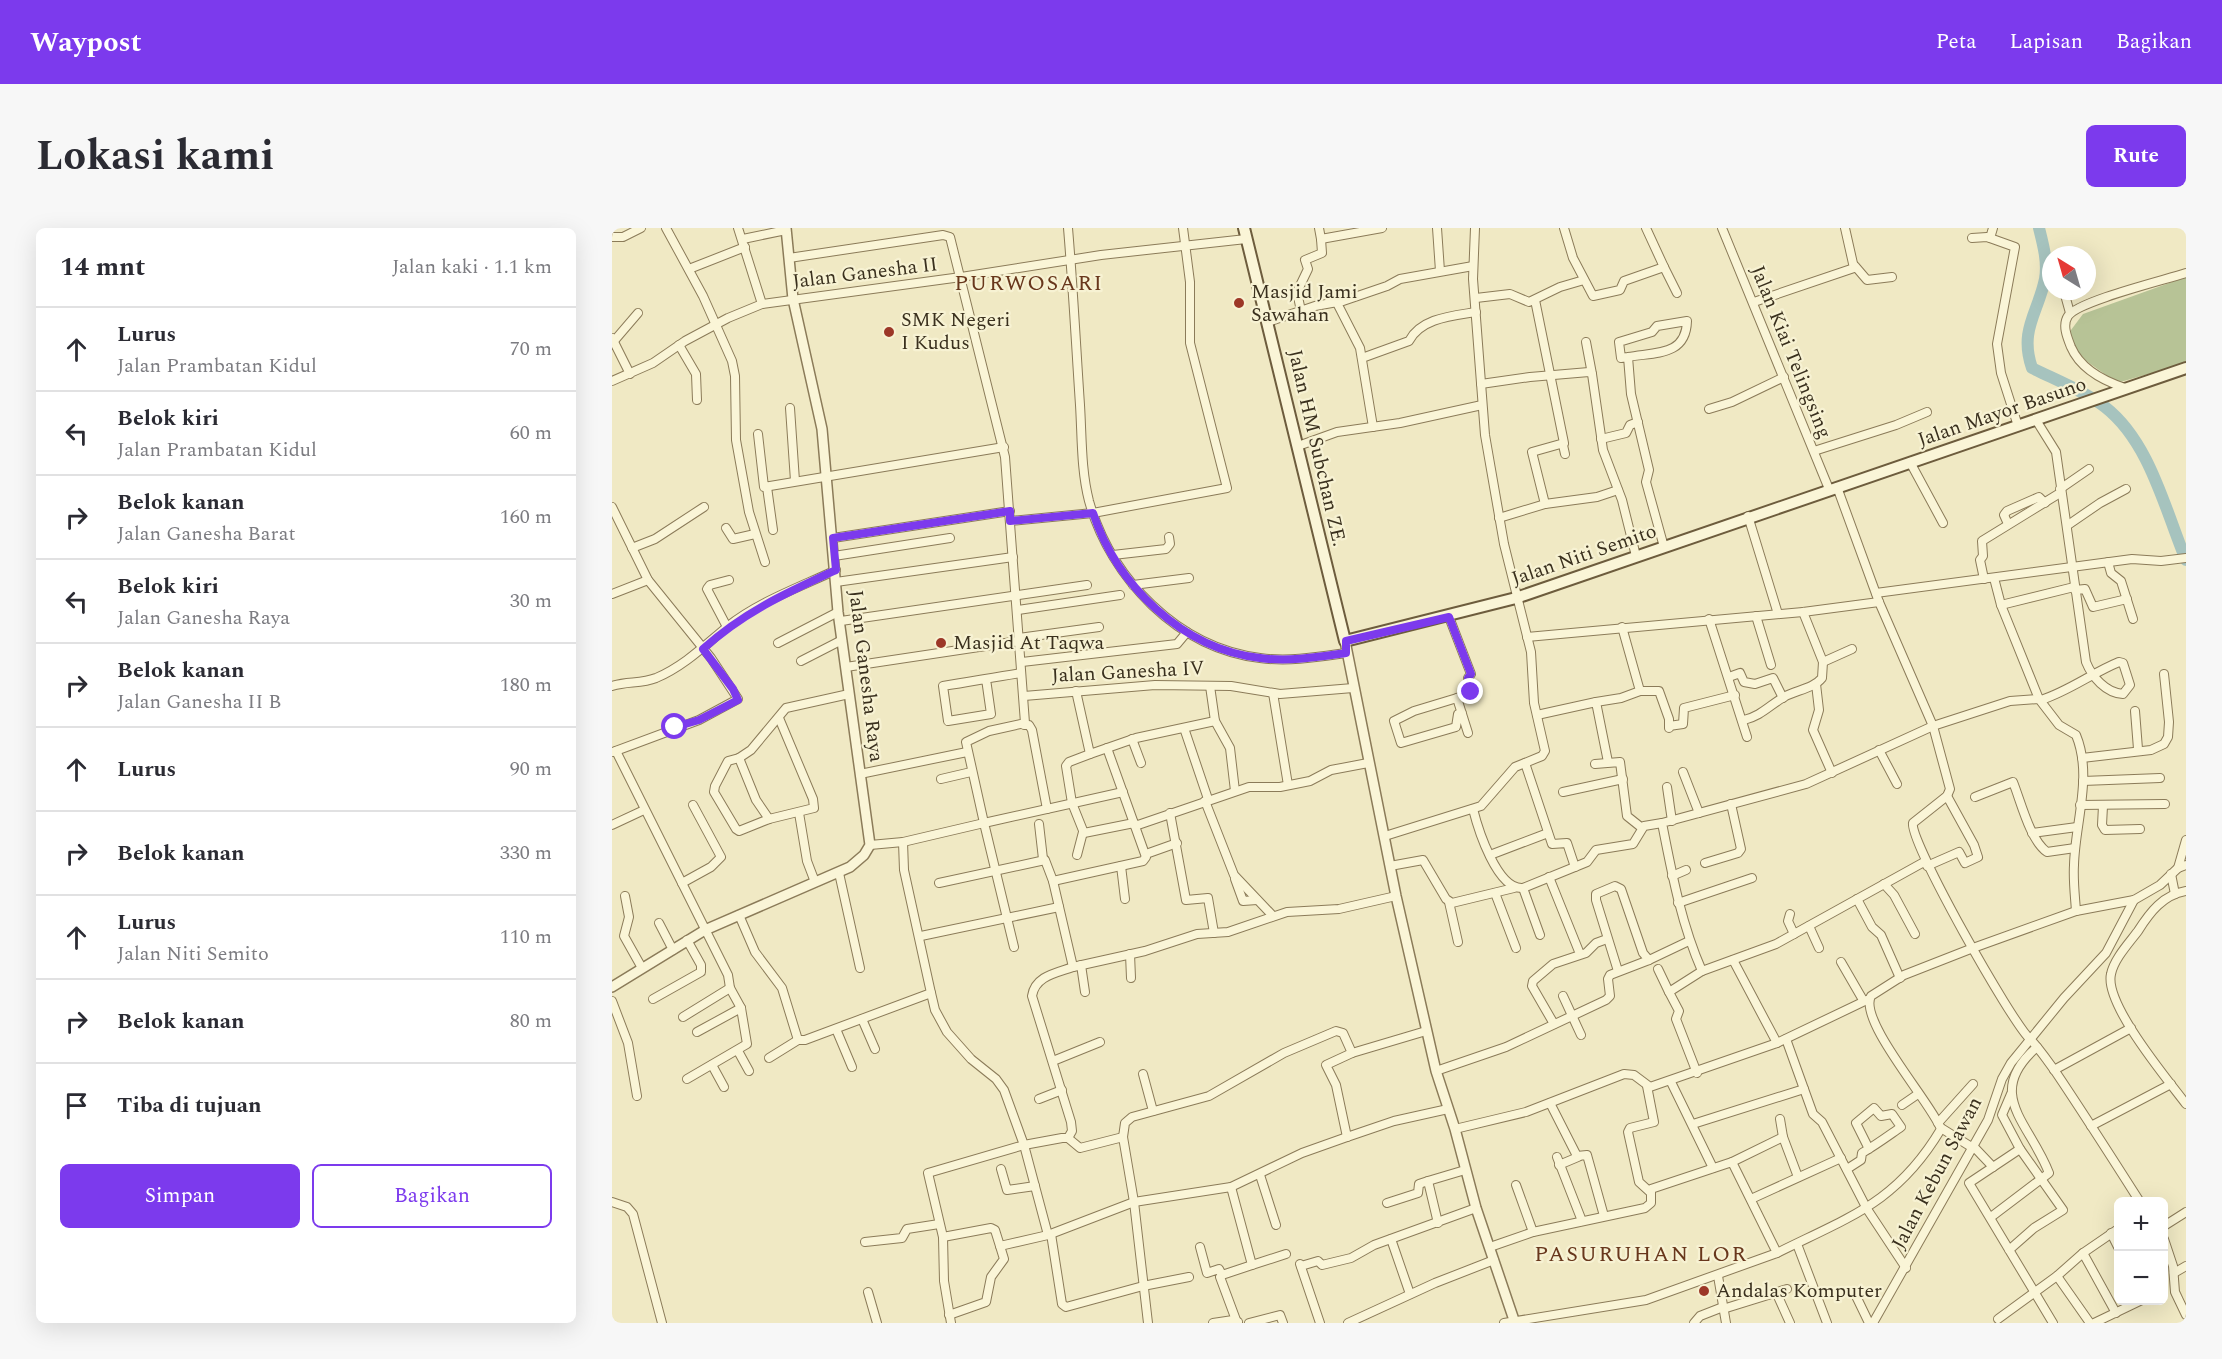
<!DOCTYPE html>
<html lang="id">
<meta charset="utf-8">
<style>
body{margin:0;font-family:Spectral,serif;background:#f7f7f7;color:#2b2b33}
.controls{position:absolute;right:18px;bottom:18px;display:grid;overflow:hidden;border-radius:9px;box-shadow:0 6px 24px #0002}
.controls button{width:54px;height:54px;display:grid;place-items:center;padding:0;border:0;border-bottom:2px solid #e1e1e2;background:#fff;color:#2b2b33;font:30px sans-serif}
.compass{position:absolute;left:1430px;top:18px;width:54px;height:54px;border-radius:50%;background:#fff;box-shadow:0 6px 24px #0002;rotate:323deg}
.stop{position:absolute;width:18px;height:18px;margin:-14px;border:4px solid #7c3aed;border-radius:50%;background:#fff}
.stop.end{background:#7c3aed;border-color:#fff;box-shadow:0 2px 6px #0008}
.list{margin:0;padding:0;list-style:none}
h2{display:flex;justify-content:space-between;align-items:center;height:78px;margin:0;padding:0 24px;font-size:26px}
h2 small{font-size:20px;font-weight:400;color:#7c7c81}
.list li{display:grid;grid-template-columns:39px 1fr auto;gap:18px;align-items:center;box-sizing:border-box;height:84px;padding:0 24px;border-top:2px solid #e1e1e2}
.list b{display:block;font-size:22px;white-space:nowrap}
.list p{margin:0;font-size:20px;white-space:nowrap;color:#7c7c81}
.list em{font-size:20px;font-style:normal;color:#7c7c81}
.actions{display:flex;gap:12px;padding:18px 24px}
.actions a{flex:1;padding:14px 0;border:2px solid #7c3aed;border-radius:9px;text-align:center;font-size:21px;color:#7c3aed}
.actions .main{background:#7c3aed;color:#fff}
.icon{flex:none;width:33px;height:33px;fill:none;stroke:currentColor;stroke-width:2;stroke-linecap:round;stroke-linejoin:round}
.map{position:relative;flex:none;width:1574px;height:1095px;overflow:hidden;border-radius:9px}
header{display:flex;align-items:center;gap:36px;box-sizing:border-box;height:84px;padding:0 30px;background:#7c3aed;color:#fff}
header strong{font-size:28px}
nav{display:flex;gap:33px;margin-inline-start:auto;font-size:21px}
.intro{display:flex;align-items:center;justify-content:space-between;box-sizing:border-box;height:144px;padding:0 36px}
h1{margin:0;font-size:42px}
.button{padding:15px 27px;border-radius:9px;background:#7c3aed;color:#fff;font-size:21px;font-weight:700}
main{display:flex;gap:36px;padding:0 36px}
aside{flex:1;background:#fff;border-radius:9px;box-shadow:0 6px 24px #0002}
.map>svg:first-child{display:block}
.cemetery{fill:#b7c396}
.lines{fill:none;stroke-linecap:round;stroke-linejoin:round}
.river{stroke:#a6c3be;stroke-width:12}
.minor-casing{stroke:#8b7b59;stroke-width:10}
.tertiary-casing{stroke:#8b7b59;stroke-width:12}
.secondary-casing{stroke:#6d5c3d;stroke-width:14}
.minor{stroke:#faf5d7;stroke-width:8}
.tertiary{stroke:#faf5d7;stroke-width:9}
.secondary{stroke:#faf5d7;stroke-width:10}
.route{stroke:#7c3aed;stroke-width:8}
.poi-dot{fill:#9c3727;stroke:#f7f2d3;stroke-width:2}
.labels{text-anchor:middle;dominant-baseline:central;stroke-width:4.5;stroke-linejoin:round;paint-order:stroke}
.street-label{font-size:20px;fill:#3a301e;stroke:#f7f2d3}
.poi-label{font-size:20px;fill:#3a301e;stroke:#f7f2d3;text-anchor:start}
.quarter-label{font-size:22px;letter-spacing:1.5px;fill:#68371c;stroke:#f7f2d3}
</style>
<header>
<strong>Waypost</strong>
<nav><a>Peta</a><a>Lapisan</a><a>Bagikan</a></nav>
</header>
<div class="intro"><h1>Lokasi kami</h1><a class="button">Rute</a></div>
<main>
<aside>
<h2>14 mnt<small>Jalan kaki · 1.1 km</small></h2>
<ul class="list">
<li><svg class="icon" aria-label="ahead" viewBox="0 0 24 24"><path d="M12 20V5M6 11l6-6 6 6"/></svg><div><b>Lurus</b><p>Jalan Prambatan Kidul</p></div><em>70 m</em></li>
<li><svg class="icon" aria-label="left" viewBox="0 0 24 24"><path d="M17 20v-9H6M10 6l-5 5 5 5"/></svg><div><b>Belok kiri</b><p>Jalan Prambatan Kidul</p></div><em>60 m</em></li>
<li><svg class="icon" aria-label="right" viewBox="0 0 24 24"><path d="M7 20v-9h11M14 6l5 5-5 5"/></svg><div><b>Belok kanan</b><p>Jalan Ganesha Barat</p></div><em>160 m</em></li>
<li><svg class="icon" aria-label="left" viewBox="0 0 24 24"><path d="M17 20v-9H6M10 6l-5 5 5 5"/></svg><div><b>Belok kiri</b><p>Jalan Ganesha Raya</p></div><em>30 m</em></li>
<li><svg class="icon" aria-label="right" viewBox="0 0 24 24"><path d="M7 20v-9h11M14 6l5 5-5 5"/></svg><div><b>Belok kanan</b><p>Jalan Ganesha II B</p></div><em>180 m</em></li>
<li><svg class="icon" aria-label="ahead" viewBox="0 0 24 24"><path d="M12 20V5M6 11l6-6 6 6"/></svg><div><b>Lurus</b></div><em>90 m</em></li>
<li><svg class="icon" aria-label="right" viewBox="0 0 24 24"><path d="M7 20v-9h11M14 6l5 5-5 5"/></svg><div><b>Belok kanan</b></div><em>330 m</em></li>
<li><svg class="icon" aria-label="ahead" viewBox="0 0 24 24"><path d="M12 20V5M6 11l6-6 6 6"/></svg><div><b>Lurus</b><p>Jalan Niti Semito</p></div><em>110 m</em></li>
<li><svg class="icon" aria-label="right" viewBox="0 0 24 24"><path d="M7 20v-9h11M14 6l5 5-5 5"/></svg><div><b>Belok kanan</b></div><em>80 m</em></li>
<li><svg class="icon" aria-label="arrive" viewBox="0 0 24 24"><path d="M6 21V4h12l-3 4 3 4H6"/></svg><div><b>Tiba di tujuan</b></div></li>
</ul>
<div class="actions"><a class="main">Simpan</a><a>Bagikan</a></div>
</aside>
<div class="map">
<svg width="1574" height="1095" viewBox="0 0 1574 1095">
<rect width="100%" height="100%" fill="#f0e9c4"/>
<polygon class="cemetery" points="1574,49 1574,135 1505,155 1466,127 1456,106 1471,86"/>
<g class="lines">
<path class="river" d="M1427 0C1431 16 1436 34 1433 51 1426 85 1407 102 1420 140 1444 152 1472 163 1493 179 1538 214 1553 282 1574 332"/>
<defs>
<g id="minor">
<polyline points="54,0 91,68 120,133 123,148 124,212 137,284 153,334"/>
<polyline points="126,0 150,76"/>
<path d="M456 0C461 59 464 118 468 177 470 209 469 242 477 273 499 351 566 420 648 430 677 434 706 429 734 425"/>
<polyline points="707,0 709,11 770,0"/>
<polyline points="825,0 828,43"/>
<polyline points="952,0 961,30 981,68 1008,62 1012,53 1052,39 1034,0"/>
<polyline points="1110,0 1217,261"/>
<polyline points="0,9 11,9 29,0"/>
<polyline points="1360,10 1375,9 1403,19 1385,116 1389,145 1406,198"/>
<polyline points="1378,10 1381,0"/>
<polyline points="131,11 174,2"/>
<polyline points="177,30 331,7 338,9 393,229 413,495 377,503 354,514 372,595 291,614 258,617"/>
<polyline points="1243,38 1255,52 1280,49"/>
<polyline points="1052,39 1065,65"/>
<polyline points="77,41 133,19"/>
<polyline points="1453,67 1458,85"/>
<polyline points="864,70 898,66 917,74 948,59 972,52"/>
<polyline points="923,72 952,215 920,224 933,276"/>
<polyline points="1142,74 1242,40 1233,0"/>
<polyline points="725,75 748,120 761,199"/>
<polyline points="689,83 685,64 696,41 693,32 710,25 709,11"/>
<polyline points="656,94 703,78 731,73 775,58 788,51 861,38"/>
<polyline points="0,110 18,146"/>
<polyline points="2,113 26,85"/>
<polyline points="974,114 980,146"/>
<polyline points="67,117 84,146 85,172"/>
<path d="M1016 129C1044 124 1074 128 1075 93L1045 98 1040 104 1007 114 1009 130 1016 129 1019 166 1037 242 1034 254 1052 319"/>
<path d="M750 130 797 113C809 90 840 88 864 84"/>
<polyline points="0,153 41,135 73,113 116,90 150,76 349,49 489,27 634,11"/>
<polyline points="869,156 918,149 977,144 980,146 991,222 1010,272 1024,328"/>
<path d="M1513 160C1492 153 1468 140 1459 119 1455 109 1450 97 1456 88 1466 73 1553 52 1574 45"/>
<polyline points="178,180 183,253"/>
<polyline points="1097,181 1120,174 1172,149"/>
<path d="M1424 192 1444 224 1474 434C1480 449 1494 465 1511 466L1518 457 1511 435 1507 434C1480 445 1457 463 1429 472"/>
<polyline points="146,206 152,259 392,219"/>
<polyline points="989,211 1014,205 1018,197 1026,194"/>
<polyline points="951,217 953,226"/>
<polyline points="686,218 725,204 788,195 870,177"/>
<polyline points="1202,223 1284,197 1315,184"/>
<polyline points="1298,234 1331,295"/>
<polyline points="155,259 161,302"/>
<path d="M1225 259 1267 374 1321 498 1338 561 1335 568 1301 595C1297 613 1400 795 1418 811 1427 820 1435 832 1443 843 1472 886 1500 930 1528 974"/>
<polyline points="1448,261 1477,241"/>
<polyline points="0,279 36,352 99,430 126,471 87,492 1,524"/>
<polyline points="1136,288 1166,386"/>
<polyline points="887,290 933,276 985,269 1006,262"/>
<polyline points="398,293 481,285 615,260 578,115 578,54 571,0"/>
<polyline points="1396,296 1392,287 1395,283 1427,269 1433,275"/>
<polyline points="1456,297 1488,275 1514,261"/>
<polyline points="114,300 121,311 143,306"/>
<polyline points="221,310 398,283"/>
<polyline points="20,320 43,311 92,279"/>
<polyline points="501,327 554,321 558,316 557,309"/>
<polyline points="222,328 338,310"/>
<polyline points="1496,334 1499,345 1509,353 1521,391"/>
<polyline points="1382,350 1389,377 1462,359"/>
<polyline points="1372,351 1368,332 1371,328 1370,313 1448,265"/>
<polyline points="224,354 401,329"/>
<polyline points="521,357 577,350"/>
<polyline points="1463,362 1473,361 1481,379 1515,371"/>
<polyline points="1264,365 1520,331 1549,333 1574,330"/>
<polyline points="0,366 36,352"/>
<polyline points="1389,377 1427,471"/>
<polyline points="406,382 508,367"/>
<polyline points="1144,388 1159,437"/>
<polyline points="837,389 859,446 856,450 859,464 845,470"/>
<polyline points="1097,391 1135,509"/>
<polyline points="229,393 475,357"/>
<polyline points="115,399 95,361 98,357 117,352"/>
<polyline points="915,409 1191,384 1267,374"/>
<polyline points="407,410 487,399"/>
<polyline points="166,415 226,384"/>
<polyline points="189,433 230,412"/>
<polyline points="410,434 565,416 575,404"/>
<polyline points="1211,434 1240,421"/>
<polyline points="234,439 407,413"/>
<polyline points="1117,449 1128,445 1132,454 1143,456 1161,450 1171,470"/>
<path d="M374 451 379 486 336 493 331 458C357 454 383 449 409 445"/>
<polyline points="1204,456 1207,482 1201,502 1220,545"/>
<path d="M0 458C15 453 29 456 44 450 72 438 92 418 115 399 146 374 188 359 224 342"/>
<polyline points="598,458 603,493 618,520 623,563"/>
<polyline points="464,463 478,526 524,510 603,493"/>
<polyline points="1028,463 1047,463 1057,491 1057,500"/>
<polyline points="661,465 676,557"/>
<polyline points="412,468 543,457 619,458 668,466 741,460"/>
<polyline points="984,474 1009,470 1028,463 1010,399"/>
<polyline points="1523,483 1526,521"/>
<polyline points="850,485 846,486 844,499 789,515 782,493 802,483 845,470 856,505"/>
<polyline points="925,487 984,474 996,534"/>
<path d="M1132 492C1149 488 1158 477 1172 469 1184 462 1201 461 1210 450L1211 434 1191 384"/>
<polyline points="412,497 417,497 420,502 435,581"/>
<polyline points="1057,498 1071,496 1072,480 1123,467"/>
<polyline points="572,500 596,571"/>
<polyline points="520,511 529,535"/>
<polyline points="1267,522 1285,556"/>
<polyline points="4,523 116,747 118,760 129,780 135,816 75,851"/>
<polyline points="478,526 457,534 454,538 460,575 472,605 522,595"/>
<polyline points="127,530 116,533 103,558 102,564 124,601 127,603 157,591 202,580 201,571 167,490"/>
<polyline points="1470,530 1539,522 1552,516 1556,509 1557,494 1552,446"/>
<polyline points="913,535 940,616 955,615 963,639"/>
<polyline points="983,536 1008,534 1015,588 1030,600"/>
<polyline points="1071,544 1087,585"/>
<polyline points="248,546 355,524"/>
<polyline points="329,551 359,544"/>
<polyline points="1471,553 1548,550"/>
<polyline points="1055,559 1060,593"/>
<polyline points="951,564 1011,551"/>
<path d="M1363 569 1401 554C1409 574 1418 612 1435 624L1463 620"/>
<polyline points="593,573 622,647 661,688"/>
<polyline points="1468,577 1553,576"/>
<polyline points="1491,578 1490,597 1493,602 1528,601"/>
<path d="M861 581C866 601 885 662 911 660L975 634 984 622 1021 616 1032 598 1050 595"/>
<polyline points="187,585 195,633 203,654"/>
<polyline points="558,585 574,672 596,670 602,705"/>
<polyline points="157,591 144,572 127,530 139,522 174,480 237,466"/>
<polyline points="427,596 431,631"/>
<polyline points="0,597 32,582"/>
<polyline points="523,598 637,559 668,559 698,553 719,542 756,535"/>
<polyline points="1420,605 1465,599"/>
<polyline points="773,608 869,578 903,539 930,528 933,523 922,475 919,424 892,316 873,207 861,51 863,0"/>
<polyline points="534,626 565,615"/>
<polyline points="465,627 471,604"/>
<polyline points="878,627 936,605"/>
<path d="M1312 634 1164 716 1090 743C1069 695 1060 646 1050 595L1194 556 1321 498 1398 473 1427 471 1447 497 1464 507C1481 548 1463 595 1462 637 1461 652 1463 668 1464 683"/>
<polyline points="1093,635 1126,625 1129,621 1119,576"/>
<polyline points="509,638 513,671"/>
<polyline points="778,638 811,632 834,671 840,675 902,660"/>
<polyline points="1315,638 1347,624 1353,635 1366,629 1362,617 1335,568"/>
<polyline points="1566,640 1574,612"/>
<polyline points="227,645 248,740"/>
<polyline points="1559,646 1563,666"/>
<polyline points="1060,648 1074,642"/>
<polyline points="937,649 968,726"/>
<polyline points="623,651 631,673 645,672"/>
<polyline points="441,653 531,633 534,629 495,520"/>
<polyline points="70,655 99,639 109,629 81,577"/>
<polyline points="327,655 433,632 441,653 461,739 533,723 585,706 616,704 675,684 727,681 784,668"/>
<polyline points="1272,656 1282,667 1303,706"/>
<polyline points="911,660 928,707"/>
<path d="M1574 663C1551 667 1538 684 1526 703 1517 715 1502 731 1499 746 1492 776 1556 852 1574 876"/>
<polyline points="883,665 904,720"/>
<polyline points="13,668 17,689 12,708 30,740"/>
<polyline points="1245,671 1260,699 1269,707 1288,750"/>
<polyline points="837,674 846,714"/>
<polyline points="1066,675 1140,650"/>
<polyline points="1178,686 1176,693 1182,706"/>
<polyline points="127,687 143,724 170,760 186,812 193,812 319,765 292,642 291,614"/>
<polyline points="47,695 61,722"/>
<polyline points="1197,698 1207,720"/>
<polyline points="309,708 447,679"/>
<polyline points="402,719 372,595 511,564"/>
<polyline points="518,726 519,750"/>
<polyline points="1121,732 1165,815"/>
<polyline points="1229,734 1251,772"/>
<polyline points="469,737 473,764"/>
<polyline points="1046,741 1057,764"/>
<polyline points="1006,743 984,672 984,666 1003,658 1009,661 1031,725 1037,732"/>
<polyline points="319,765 323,782 335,804 359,831 384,851 392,862 412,917 436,1007"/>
<polyline points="951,768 969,807"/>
<polyline points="41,771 89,744 89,737 75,712"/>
<polyline points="0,773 16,815 25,868"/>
<polyline points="71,789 118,760"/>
<polyline points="250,791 263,821"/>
<polyline points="942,796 920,758 921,753 941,736 974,725 984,715 995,711"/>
<polyline points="224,801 240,839"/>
<polyline points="85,804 129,780"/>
<polyline points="1174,811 1201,886 1210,894 1255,981 1294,1040"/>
<polyline points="126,823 137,843"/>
<polyline points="157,830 186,812"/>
<polyline points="441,833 488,814"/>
<polyline points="100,837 112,859"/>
<polyline points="1442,842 1519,800"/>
<polyline points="824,843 894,819 994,772 998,768 996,751 998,747 1037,732 1077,713"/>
<polyline points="1085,845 1064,791 1067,783 1057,764 1090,743"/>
<polyline points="531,846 541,883"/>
<polyline points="1059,854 1101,940"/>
<polyline points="1035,858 1042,894 1018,900 1016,904 1027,954 1038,964"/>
<polyline points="1399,866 1390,887 1408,921"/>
<polyline points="427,871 450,862"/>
<polyline points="938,875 965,928 975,927 992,988"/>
<polyline points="1290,877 1306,866"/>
<polyline points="1168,891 1171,909"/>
<polyline points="1326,895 1361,856"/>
<polyline points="1081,896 1192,861"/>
<polyline points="1479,898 1559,856"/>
<polyline points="1329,900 1361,920"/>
<polyline points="843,901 914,884 1012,846 1022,847 1038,859 1165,815 1257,771"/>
<polyline points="511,909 513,895 520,889 597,868 672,825 724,803 731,805 740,825 814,803"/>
<polyline points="735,909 724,857 714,837 740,825"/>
<path d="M456 910 460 903 459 894 420 768C423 748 444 745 461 739"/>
<polyline points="1362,919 1381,939"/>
<polyline points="945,929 970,993"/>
<polyline points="1120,934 1171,909 1186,949"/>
<polyline points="947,937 966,929"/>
<polyline points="389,941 395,962 423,958"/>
<path d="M1235 941 1249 932 1250 925C1264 917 1276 908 1289 899L1280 886 1269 888 1262 880 1244 895 1257 921"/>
<polyline points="648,947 664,997"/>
<polyline points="904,957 921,1004"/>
<polyline points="619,959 640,1037 674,1026"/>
<polyline points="1139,971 1229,930"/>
<polyline points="0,974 15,979 21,986 50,1095"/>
<polyline points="775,975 806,965 807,956 816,953"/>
<path d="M1379 989 1437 945C1418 895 1371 866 1425 819"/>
<polyline points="826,995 816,953 853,942"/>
<polyline points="1552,998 1574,984"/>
<polyline points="1499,1005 1506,1019"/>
<polyline points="439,1006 450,1076 454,1079 531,1058 577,1049"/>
<polyline points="331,1009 379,1000 383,1002 388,1018 436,1007 522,974 619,959 690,925 735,909 782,893 836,881"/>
<polyline points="779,1011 798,1066"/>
<polyline points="1552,1011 1561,1038 1563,1064 1574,1087"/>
<polyline points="253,1014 290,1010 295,1001 327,996"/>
<polyline points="1185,1016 1215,1095"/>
<polyline points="588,1019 595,1045 607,1041 610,1047 640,1037"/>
<polyline points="878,1019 921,1004 1033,980 1039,975 1039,961 1120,934 1165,1025 1034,1072 892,1095"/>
<polyline points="1397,1022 1422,1000 1451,982 1408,921 1357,955 1441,1095"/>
<path d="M1165 1025C1237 989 1285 975 1329 901 1320 876 1246 793 1259 768L1292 747 1361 720 1464 683 1522 672 1548 657 1566 640 1574 637"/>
<polyline points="1471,1025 1504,1085"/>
<polyline points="688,1036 708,1095"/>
<polyline points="689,1038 706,1033 710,1037 739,1030 762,1017 864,980"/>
<polyline points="1562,1045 1574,1038"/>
<polyline points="610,1047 608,1049 624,1092"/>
<polyline points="1106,1048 1114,1095"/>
<polyline points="1445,1048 1478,1095"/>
<polyline points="256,1064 265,1095"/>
<polyline points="1164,1064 1178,1095"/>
<polyline points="1244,1068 1257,1095"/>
<polyline points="1111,1081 1175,1061"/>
<polyline points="337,1087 374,1074 379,1049 392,1031 388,1018"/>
<polyline points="1386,1091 1445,1048 1471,1025 1506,1001"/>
<polyline points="339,1095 332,1053 331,1009 316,945 412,917 450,910 456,910 468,920 511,909 522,974 536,1095"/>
<polyline points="601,1095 621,1092 626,1094"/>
<polyline points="637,1095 668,1087 671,1095"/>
<polyline points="736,1095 823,1055 882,1032"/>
<polyline points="1082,1095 1088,1088 1111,1079"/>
<polyline points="1261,1095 1376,892 1390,851 1399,835 1452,770 1494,725 1522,672"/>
<polyline points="1482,1095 1530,1072"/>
</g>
<g id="tertiary">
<polyline points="733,413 784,668 824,843 843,901 864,980 903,1095"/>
<polyline points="0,759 93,702 238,639 252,627 258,617 226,384 210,201 181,71 174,0"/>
</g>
<polyline id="secondary" points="632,0 733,413 904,370 1574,140"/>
</defs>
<use href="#minor" class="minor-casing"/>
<use href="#tertiary" class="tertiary-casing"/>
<use href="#secondary" class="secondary-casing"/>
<use href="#minor" class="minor"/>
<use href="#tertiary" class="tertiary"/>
<use href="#secondary" class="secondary"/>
</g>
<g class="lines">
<path class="route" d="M63 499 87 492 126 472 121 461 91 421C132 384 174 365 224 342L221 310 398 283V293L481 285C505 357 570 421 648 430 677 434 706 429 734 425V413L837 389 859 446 856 450 859 464"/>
</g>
<g class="poi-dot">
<circle cx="627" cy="75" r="6"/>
<circle cx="277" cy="104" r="6"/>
<circle cx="329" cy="415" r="6"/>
<circle cx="1092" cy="1063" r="6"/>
</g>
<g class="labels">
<g class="street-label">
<text transform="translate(253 45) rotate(-7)">Jalan Ganesha II</text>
<text transform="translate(1179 124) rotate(68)">Jalan Kiai Telingsing</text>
<text transform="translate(1390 184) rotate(-19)">Jalan Mayor Basuno</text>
<text transform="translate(705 220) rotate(77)">Jalan HM Subchan ZE.</text>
<text transform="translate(972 327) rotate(-19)">Jalan Niti Semito</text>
<text transform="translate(516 444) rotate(-3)">Jalan Ganesha IV</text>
<text transform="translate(254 448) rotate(83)">Jalan Ganesha Raya</text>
<text transform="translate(1325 945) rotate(-62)">Jalan Kebun Sawan</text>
</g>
<g class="poi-label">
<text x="639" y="64">Masjid Jami<tspan x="639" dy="23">Sawahan</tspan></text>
<text x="289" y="92">SMK Negeri<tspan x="289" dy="23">I Kudus</tspan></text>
<text x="341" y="415">Masjid At Taqwa</text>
<text x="1104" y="1063">Andalas Komputer</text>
</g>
<g class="quarter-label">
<text x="417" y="55">PURWOSARI</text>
<text x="1029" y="1026">PASURUHAN LOR</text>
</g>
</g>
</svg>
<div class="controls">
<button>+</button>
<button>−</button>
</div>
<svg class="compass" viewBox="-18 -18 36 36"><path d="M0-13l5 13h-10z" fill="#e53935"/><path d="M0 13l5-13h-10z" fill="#7c7c81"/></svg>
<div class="stop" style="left:63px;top:499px"></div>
<div class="stop end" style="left:859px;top:464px"></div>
</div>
</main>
